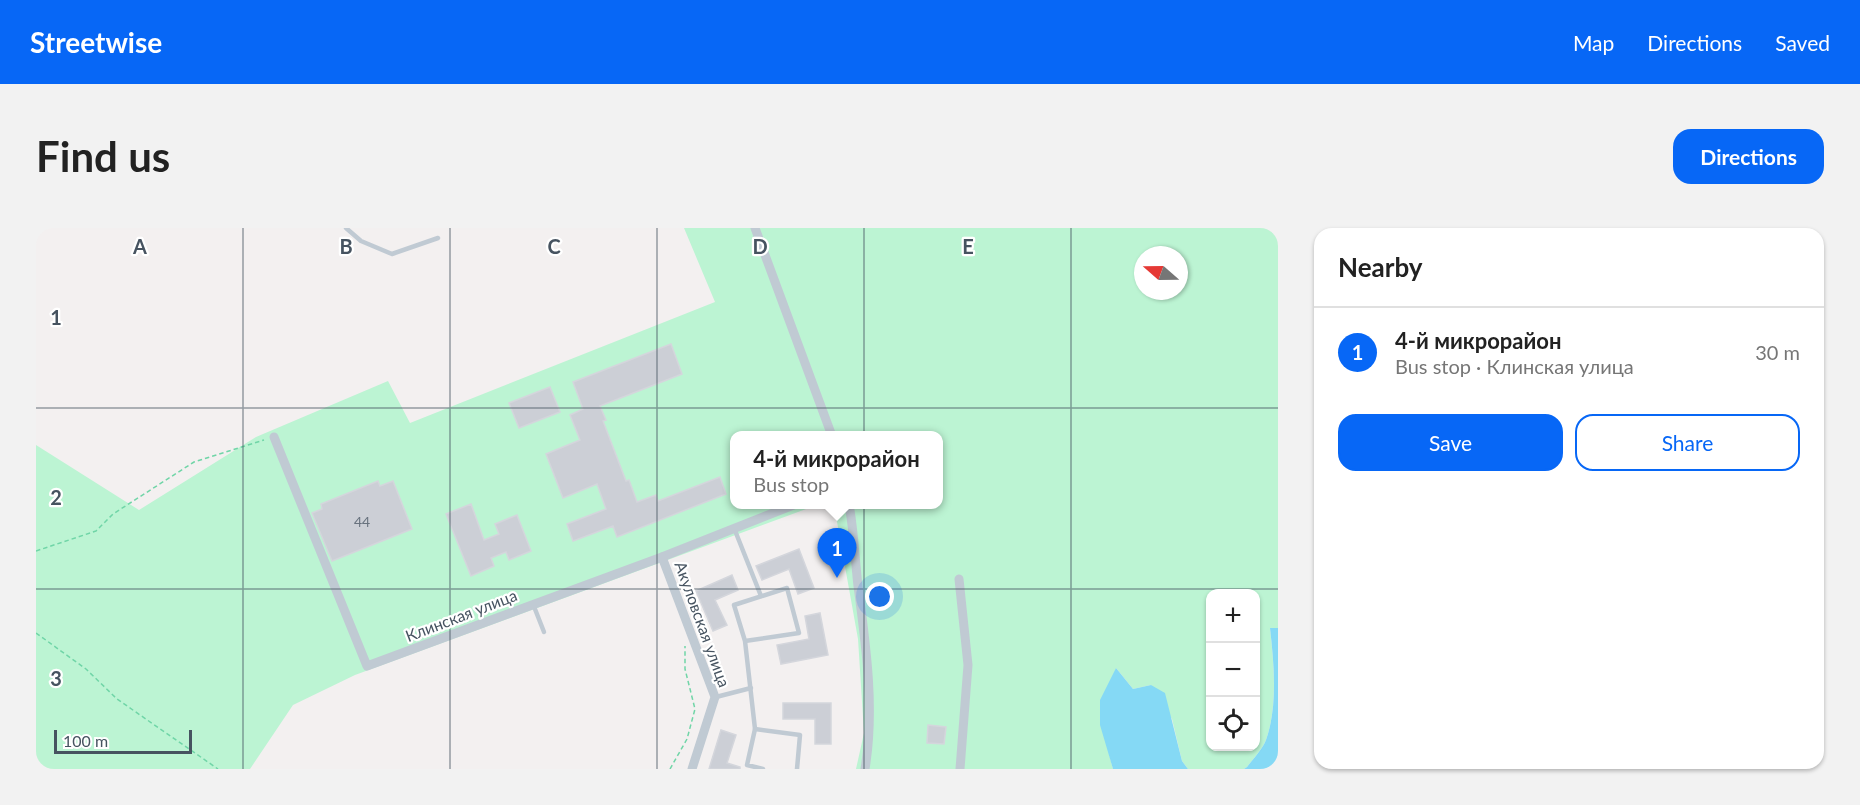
<!DOCTYPE html>
<meta charset="utf-8">
<style>
body{margin:0;font-family:Lato,sans-serif;background:#f2f2f2;color:#222}
.controls{position:absolute;right:18px;bottom:18px;display:grid;overflow:hidden;border-radius:12px;box-shadow:0 2px 4px #0004}
.controls button{width:54px;height:54px;display:grid;place-items:center;padding:0;border:0;border-bottom:2px solid #e0e0e0;background:#fff;color:#222;font:30px sans-serif}
.compass{position:absolute;left:1098px;top:18px;width:54px;height:54px;border-radius:50%;background:#fff;box-shadow:0 2px 4px #0004;rotate:290deg}
.scale{position:absolute;left:18px;bottom:15px;width:138px;box-sizing:border-box;padding-left:6px;border:3px solid #465360;border-top:0;font-size:16px;line-height:21px;white-space:nowrap;color:#465360;-webkit-text-stroke:4px #fff;paint-order:stroke}
.you{position:absolute;left:844px;top:369px;width:21px;height:21px;margin:-15px;border:4px solid #fff;border-radius:50%;background:#1a73e8;box-shadow:0 0 0 9px #1a73e833}
.badge{display:grid;place-items:center;width:39px;height:39px;border-radius:50%;background:#0767f6;color:#fff;font-size:20px;font-weight:700}
.pin{position:absolute;translate:-50% -50px;filter:drop-shadow(0 2px 3px #0008)}
.pin::after{content:'';position:absolute;top:32px;width:21px;height:18px;background:inherit;clip-path:polygon(0 0,100% 0,50% 100%)}
.popup{position:absolute;left:694px;top:203px;width:213px;height:78px;box-sizing:border-box;display:grid;place-content:center;border-radius:12px;background:#fff;filter:drop-shadow(0 2px 4px #0005);font-size:20px;white-space:nowrap;color:#767676}
.popup b{font-size:22px;color:#222}
.popup::after{content:'';position:absolute;left:50%;top:100%;margin-left:-12px;border:12px solid transparent;border-top-color:#fff}
.list{margin:0;padding:0;list-style:none}
h2{display:flex;justify-content:space-between;align-items:center;height:78px;margin:0;padding:0 24px;font-size:26px}
h2 small{font-size:20px;font-weight:400;color:#767676}
.list li{display:grid;grid-template-columns:39px 1fr auto;gap:18px;align-items:center;box-sizing:border-box;height:90px;padding:0 24px;border-top:2px solid #e0e0e0}
.list b{display:block;font-size:22px;white-space:nowrap}
.list p{margin:0;font-size:20px;white-space:nowrap;color:#767676}
.list em{font-size:20px;font-style:normal;color:#767676}
.actions{display:flex;gap:12px;padding:18px 24px}
.actions a{flex:1;padding:14px 0;border:2px solid #0767f6;border-radius:18px;text-align:center;font-size:21px;color:#0767f6}
.actions .main{background:#0767f6;color:#fff}
.icon{flex:none;width:33px;height:33px;fill:none;stroke:currentColor;stroke-width:2;stroke-linecap:round;stroke-linejoin:round}
.map{position:relative;flex:none;width:1242px;height:541px;overflow:hidden;border-radius:18px}
header{display:flex;align-items:center;gap:36px;box-sizing:border-box;height:84px;padding:0 30px;background:#0767f6;color:#fff}
header strong{font-size:28px}
nav{display:flex;gap:33px;margin-inline-start:auto;font-size:21px}
.intro{display:flex;align-items:center;justify-content:space-between;box-sizing:border-box;height:144px;padding:0 36px}
h1{margin:0;font-size:42px}
.button{padding:15px 27px;border-radius:18px;background:#0767f6;color:#fff;font-size:21px;font-weight:700}
main{display:flex;gap:36px;padding:0 36px}
aside{flex:1;background:#fff;border-radius:18px;box-shadow:0 2px 4px #0004}
.map>svg:first-child{display:block}
.green{fill:#bcf4d3;fill-rule:evenodd}
.water{fill:#85d9f5}
.building{fill:#cccfd6;stroke:#d4d6dc;stroke-width:1.5}
.lines{fill:none;stroke-linecap:round;stroke-linejoin:round}
.path{stroke:#70d5a7;stroke-width:1.5;stroke-dasharray:4.5 3;stroke-linecap:butt}
.service{stroke:#c0cad3;stroke-width:4.5}
.minor{stroke:#c0cad3;stroke-width:9}
.grid{fill:none;stroke:#465360;stroke-width:1.5;stroke-opacity:0.55}
.labels{text-anchor:middle;dominant-baseline:central;stroke-width:4.5;stroke-linejoin:round;paint-order:stroke}
.number-label{font-size:14px;fill:#68727e}
.street-label{font-size:16px;fill:#465360;stroke:#fff}
.grid-label{font-size:20px;text-anchor:middle;font-weight:bold;fill:#465360;stroke:#fff;stroke-width:4.5;stroke-linejoin:round;paint-order:stroke}
</style>
<header>
<strong>Streetwise</strong>
<nav><a>Map</a><a>Directions</a><a>Saved</a></nav>
</header>
<div class="intro"><h1>Find us</h1><a class="button">Directions</a></div>
<main>
<div class="map">
<svg width="1242" height="541" viewBox="0 0 1242 541">
<rect width="100%" height="100%" fill="#f3f0f0"/>
<path class="green" d="M648 0H1242V400H1234C1238 436 1242 478 1230 512 1226 522 1217 531 1211 539L1208 541H1152L1146 533 1136 491 1115 457 1097 461 1080 440 1071 518 1077 541H820L828 505 822 411 798 277 903 276V208H699V276L781 277 319 447 257 477 214 541H0V217L103 282 220 209 352 153 374 195 679 74ZM1107 27H1143V63H1107ZM1174 365H1220V518H1174Z"/>
<g class="water">
<path d="M1234 400H1242V541H1208L1211 539C1217 531 1226 522 1230 512 1242 478 1238 436 1234 400Z"/>
<polygon points="1080,440 1097,461 1115,457 1129,465 1146,533 1152,541 1077,541 1064,497 1064,472"/>
</g>
<g class="building">
<polygon points="635,116 646,146 564,178 570,192 567,193 590,253 593,252 601,274 620,267 622,273 684,249 690,266 581,309 577,298 537,313 531,296 570,281 561,256 527,270 510,226 544,212 534,187 547,181 537,154"/>
<polygon points="514,159 524,184 483,200 473,175"/>
<polygon points="342,253 344,258 357,253 376,301 296,333 276,285 286,281 285,276"/>
<polygon points="435,276 448,312 463,306 459,296 481,287 495,323 473,332 470,324 455,330 458,338 435,348 410,286"/>
<polygon points="763,321 778,360 762,366 753,341 726,352 720,338"/>
<polygon points="696,347 702,362 679,372 691,397 677,403 660,363"/>
<polygon points="784,385 792,427 745,436 741,417 773,411 769,388"/>
<polygon points="747,475 795,475 795,516 779,516 779,491 747,491"/>
<polygon points="892,497 910,499 908,516 891,515"/>
<polygon points="685,502 700,507 691,535 704,539 704,541 673,541"/>
</g>
<g class="lines">
<g class="path">
<polyline points="0,323 60,303 77,286 158,234 228,212"/>
<polyline points="0,405 50,441 81,471 182,541"/>
<polyline points="634,541 651,511 659,481 649,441 649,418"/>
</g>
<g class="service">
<polyline points="310,0 325,13 356,26 402,10"/>
<polyline points="698,300 725,368"/>
<polyline points="497,376 508,404"/>
<polyline points="709,413 763,405 751,360 698,377 709,413 719,501 764,507 761,541"/>
<polyline points="680,469 715,460"/>
<polyline points="719,501 711,537 727,541"/>
</g>
<g class="minor">
<polyline points="719,0 796,208"/>
<polyline points="238,209 331,438 626,329 760,276"/>
<path d="M813 276C818 304 819 331 822 358 830 418 839 481 829 541"/>
<polyline points="626,329 679,469 656,541"/>
<polyline points="923,351 932,437 924,541"/>
</g>
</g>
<path class="grid" d="M207 0V541M414 0V541M621 0V541M828 0V541M1035 0V541M0 180H1242M0 361H1242"/>
<g class="labels">
<g class="number-label">
<text x="326" y="293">44</text>
</g>
<g class="street-label">
<text transform="translate(425 387) rotate(-21)">Клинская улица</text>
<text transform="translate(667 396) rotate(70)">Акуловская улица</text>
</g>
</g>
<g class="grid-label">
<text x="104" y="26">A</text>
<text x="310" y="26">B</text>
<text x="518" y="26">C</text>
<text x="724" y="26">D</text>
<text x="932" y="26">E</text>
<text x="20" y="97">1</text>
<text x="20" y="277">2</text>
<text x="20" y="458">3</text>
</g>
</svg>
<div class="controls">
<button>+</button>
<button>−</button>
<button><svg class="icon" aria-label="locate" viewBox="0 0 24 24"><circle cx="12" cy="12" r="6"/><path d="M12 2v4M12 18v4M2 12h4M18 12h4"/></svg></button>
</div>
<svg class="compass" viewBox="-18 -18 36 36"><path d="M0-13l5 13h-10z" fill="#e53935"/><path d="M0 13l5-13h-10z" fill="#767676"/></svg>
<div class="scale">100 m</div>
<div class="you"></div>
<div class="pin badge" style="left:801px;top:350px">1</div>
<div class="popup"><b>4-й микрорайон</b>Bus stop</div>
</div>
<aside>
<h2>Nearby<small></small></h2>
<ul class="list">
<li><span class="badge">1</span><div><b>4-й микрорайон</b><p>Bus stop · Клинская улица</p></div><em>30 m</em></li>
</ul>
<div class="actions"><a class="main">Save</a><a>Share</a></div>
</aside>
</main>
